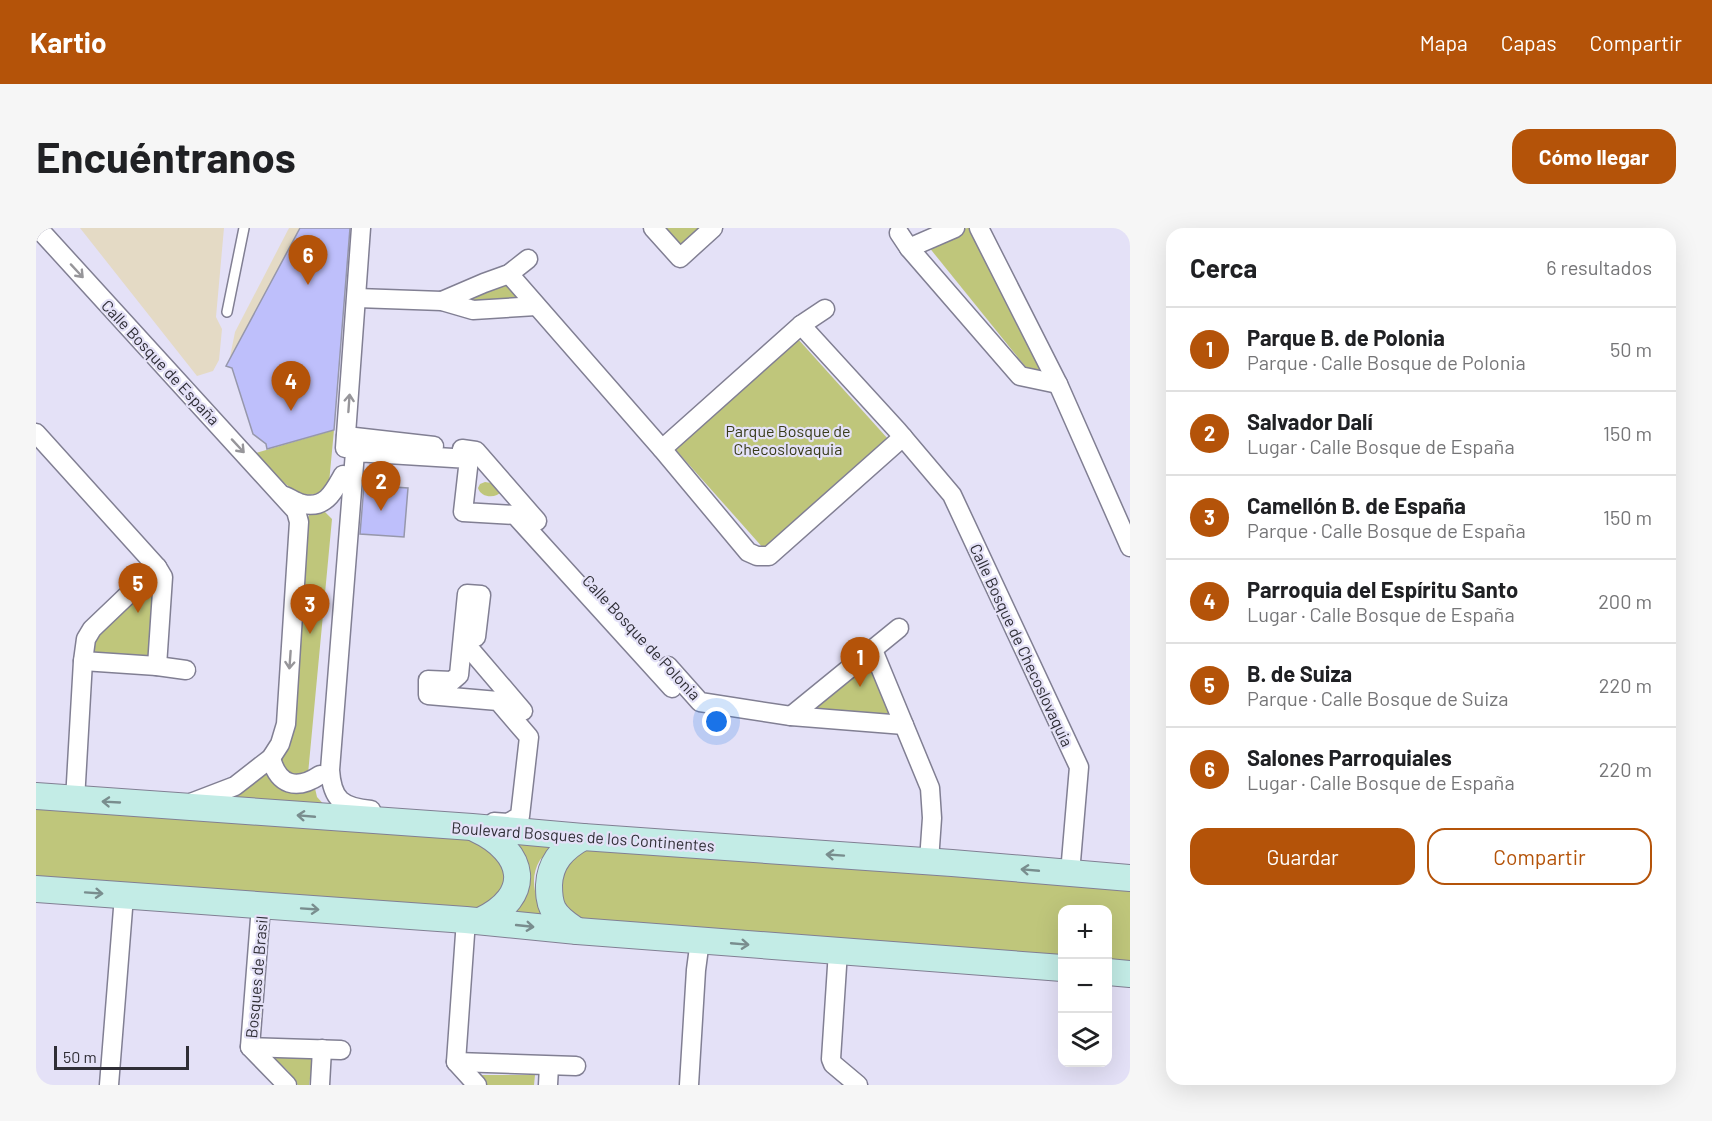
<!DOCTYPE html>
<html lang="es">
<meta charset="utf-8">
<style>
body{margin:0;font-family:Barlow,sans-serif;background:#f6f6f6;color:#202124}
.controls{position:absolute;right:18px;bottom:18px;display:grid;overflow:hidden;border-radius:12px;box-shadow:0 6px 24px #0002}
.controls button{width:54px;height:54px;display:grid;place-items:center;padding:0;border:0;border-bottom:2px solid #e0e0e0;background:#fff;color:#202124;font:30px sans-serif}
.scale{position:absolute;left:18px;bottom:15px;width:135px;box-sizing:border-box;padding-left:6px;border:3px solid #2f2e36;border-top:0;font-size:16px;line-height:21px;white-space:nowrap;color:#2f2e36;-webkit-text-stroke:4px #e4e1f7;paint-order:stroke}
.you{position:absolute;left:681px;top:494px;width:21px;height:21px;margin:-15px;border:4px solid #fff;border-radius:50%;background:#1a73e8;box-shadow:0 0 0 9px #1a73e833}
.badge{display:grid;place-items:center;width:39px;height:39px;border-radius:50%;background:#b45309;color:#fff;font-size:20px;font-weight:700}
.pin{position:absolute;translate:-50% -50px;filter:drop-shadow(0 2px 3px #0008)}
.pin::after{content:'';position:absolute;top:32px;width:21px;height:18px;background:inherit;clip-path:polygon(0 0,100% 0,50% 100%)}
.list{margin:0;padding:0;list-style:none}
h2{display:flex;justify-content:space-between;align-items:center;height:78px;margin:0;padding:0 24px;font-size:26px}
h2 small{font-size:20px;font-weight:400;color:#757577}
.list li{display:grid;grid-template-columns:39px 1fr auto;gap:18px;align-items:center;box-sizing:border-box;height:84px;padding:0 24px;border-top:2px solid #e0e0e0}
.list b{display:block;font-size:22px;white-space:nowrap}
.list p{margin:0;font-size:20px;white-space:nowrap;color:#757577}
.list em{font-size:20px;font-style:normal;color:#757577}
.actions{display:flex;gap:12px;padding:18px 24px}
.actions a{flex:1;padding:14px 0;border:2px solid #b45309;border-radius:18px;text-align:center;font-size:21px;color:#b45309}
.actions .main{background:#b45309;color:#fff}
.icon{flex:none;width:33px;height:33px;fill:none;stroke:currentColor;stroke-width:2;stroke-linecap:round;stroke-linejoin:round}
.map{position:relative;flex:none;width:1094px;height:857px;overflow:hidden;border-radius:18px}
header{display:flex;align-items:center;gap:36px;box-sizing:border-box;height:84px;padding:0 30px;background:#b45309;color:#fff}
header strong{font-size:28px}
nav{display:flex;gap:33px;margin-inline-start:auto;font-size:21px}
.intro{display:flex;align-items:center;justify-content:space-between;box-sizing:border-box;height:144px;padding:0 36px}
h1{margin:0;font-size:42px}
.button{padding:15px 27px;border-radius:18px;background:#b45309;color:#fff;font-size:21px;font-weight:700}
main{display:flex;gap:36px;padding:0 36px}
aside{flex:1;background:#fff;border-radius:18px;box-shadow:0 6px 24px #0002}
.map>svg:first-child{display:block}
.commercial{fill:#e4dac5}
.green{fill:#bfc67b}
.building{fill:#bebffb;stroke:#9697ab;stroke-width:1.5}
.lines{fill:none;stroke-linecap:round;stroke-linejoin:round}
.lane-casing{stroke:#817f93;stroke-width:12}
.street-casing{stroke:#817f93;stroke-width:21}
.secondary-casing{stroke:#817f93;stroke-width:28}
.lane{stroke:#fff;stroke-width:9}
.street{stroke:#fff;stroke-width:18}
.secondary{stroke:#c3ece6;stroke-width:26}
.oneway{stroke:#97969a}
.oneway2{stroke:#798d8e}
.labels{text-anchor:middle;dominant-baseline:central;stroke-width:4.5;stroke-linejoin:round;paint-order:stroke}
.street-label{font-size:16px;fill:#2f2e36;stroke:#e4e1f7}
.park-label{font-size:16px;fill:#383b19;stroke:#e4e1f7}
</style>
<header>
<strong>Kartio</strong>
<nav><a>Mapa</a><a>Capas</a><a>Compartir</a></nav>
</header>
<div class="intro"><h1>Encuéntranos</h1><a class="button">Cómo llegar</a></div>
<main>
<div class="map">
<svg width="1094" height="857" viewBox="0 0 1094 857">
<rect width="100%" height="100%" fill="#e4e1f7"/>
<g class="commercial">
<polygon points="44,0 188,0 180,89 186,101 183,132 177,143 161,148"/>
<polygon points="253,0 267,0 192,139 199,104"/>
</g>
<g class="green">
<polygon points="625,0 671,0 644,20"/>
<polygon points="931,0 948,0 1009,144 993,143 892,18"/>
<polygon points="471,49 486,73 438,75 430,68"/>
<polygon points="762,111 852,211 729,322 639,221"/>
<path d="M298 202 293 255C290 258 286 263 282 265 258 275 234 239 220 225Z"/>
<path d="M449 254 461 256 466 263C460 271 445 270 442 260L444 256Z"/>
<polygon points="283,282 289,284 296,291 272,546 258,551 243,536 246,529 254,519 270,294 274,285"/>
<polygon points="113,360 123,360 118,430 61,429 55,423 58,406 106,363"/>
<polygon points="834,436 854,487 775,483"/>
<polygon points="229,542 240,555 278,556 281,569 291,580 163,575"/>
<polygon points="0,579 447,613 467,626 474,664 438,684 0,649"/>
<path d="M473 613 518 619C514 623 508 627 504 632 492 652 500 672 510 690L463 686Z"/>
<polygon points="549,621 1094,662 1094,734 1072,733 1072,682 1026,682 1026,729 542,693 528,683 521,646"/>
<polygon points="240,824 271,825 277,832 273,857 262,857 252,843 238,830"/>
<polygon points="438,847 499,847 498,857 449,857"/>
</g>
<g class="building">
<polygon points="264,0 314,0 298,202 231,221 230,216 217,206 196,140 190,138"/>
<polygon points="328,257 372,260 368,309 324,306"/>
</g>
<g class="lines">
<defs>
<polyline id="lane" points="191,84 208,0"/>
<g id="street">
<polyline points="2,0 260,283 263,294 250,496 244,516 235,530 199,558 152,576"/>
<polyline points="617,0 644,30 677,0"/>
<polyline points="943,0 1022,156 1094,319"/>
<polyline points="863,5 873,20 984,148 1022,156"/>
<polyline points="873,20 919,0"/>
<polyline points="473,46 626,221 712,324 721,328 733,328 867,209"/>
<polyline points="321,70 406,73 437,82 500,78"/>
<polyline points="406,73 448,55 473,46 492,31"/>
<polyline points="765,97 861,202 916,267 1043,539 1034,645"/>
<polyline points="0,205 121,339 127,349 121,438"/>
<polyline points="310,208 398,218"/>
<polyline points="309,220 325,0"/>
<polyline points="426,221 440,223 501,293"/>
<polyline points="626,221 765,97 789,81"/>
<path d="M249 268C254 270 261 275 267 276 290 281 298 263 307 247"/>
<polyline points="440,409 445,367 431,366 423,447 416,453 392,452 392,467 462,473 493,509 484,588 472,595 458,594"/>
<polyline points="434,421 487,483"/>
<polyline points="837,422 894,560 896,590 893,633"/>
<polyline points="47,433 121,438 150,442"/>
<polyline points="632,438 664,474 755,488 868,497"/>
<polyline points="755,488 863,400"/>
<path d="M235 530C242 557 260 563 284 547"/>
<polyline points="39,572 47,433 50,411 56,401 121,339"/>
<path d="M335 582C306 579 296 572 294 542L319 224 433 231 427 284 479 287 636 460"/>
<polyline points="225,678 214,819 251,857"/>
<polyline points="430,692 420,834 441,857"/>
<polyline points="802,723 795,831 797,836 822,857"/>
<polyline points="214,819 305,822"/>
<polyline points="420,834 540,838"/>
<polyline points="73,857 88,668"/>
<polyline points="284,857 286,821"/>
<polyline points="512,857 513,838"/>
<polyline points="653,857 660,742 664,712"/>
</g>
<g id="secondary">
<polyline points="0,568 436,599 547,609 916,635 1094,650"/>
<path d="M440 601C490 624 498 668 444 693"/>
<polyline points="0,661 430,692 541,703 1026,740"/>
<path d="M541 703C532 697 522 691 517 681 513 673 513 665 513 657 514 634 527 620 547 609"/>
<polyline points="1072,744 1094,746"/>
</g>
</defs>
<use href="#lane" class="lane-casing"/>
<use href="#street" class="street-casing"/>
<use href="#secondary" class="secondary-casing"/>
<use href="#lane" class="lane"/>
<use href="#street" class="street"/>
<use href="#secondary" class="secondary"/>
</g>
<defs><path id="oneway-shaft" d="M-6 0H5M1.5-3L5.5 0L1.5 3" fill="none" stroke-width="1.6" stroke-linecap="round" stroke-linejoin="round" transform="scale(1.5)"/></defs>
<g class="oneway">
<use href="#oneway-shaft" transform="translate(41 43) rotate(47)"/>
<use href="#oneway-shaft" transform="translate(313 175) rotate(-86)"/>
<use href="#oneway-shaft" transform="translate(202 218) rotate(47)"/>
<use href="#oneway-shaft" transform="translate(254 432) rotate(94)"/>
</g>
<g class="oneway2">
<use href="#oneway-shaft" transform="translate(75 574) rotate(-177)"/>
<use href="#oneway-shaft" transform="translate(270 588) rotate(-175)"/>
<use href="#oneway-shaft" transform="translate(799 627) rotate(-176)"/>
<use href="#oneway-shaft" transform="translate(994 642) rotate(-175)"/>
<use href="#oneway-shaft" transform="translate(58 665) rotate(4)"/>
<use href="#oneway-shaft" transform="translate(274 681) rotate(4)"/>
<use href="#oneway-shaft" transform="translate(489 698) rotate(6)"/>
<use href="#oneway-shaft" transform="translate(704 716) rotate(5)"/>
</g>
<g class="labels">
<g class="street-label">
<text transform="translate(125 134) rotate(47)">Calle Bosque de España</text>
<text transform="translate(606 409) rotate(47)">Calle Bosque de Polonia</text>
<text transform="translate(986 417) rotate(65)">Calle Bosque de Checoslovaquia</text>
<text transform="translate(547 608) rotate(4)">Boulevard Bosques de los Continentes</text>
<text transform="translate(220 749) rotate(-85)">Bosques de Brasil</text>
</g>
<g class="park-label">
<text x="752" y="202">Parque Bosque de<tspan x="752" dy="18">Checoslovaquia</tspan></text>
</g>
</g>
</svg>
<div class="controls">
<button>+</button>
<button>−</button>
<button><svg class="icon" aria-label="layers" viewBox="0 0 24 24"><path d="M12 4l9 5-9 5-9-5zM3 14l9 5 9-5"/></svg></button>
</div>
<div class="scale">50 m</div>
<div class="you"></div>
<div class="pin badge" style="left:824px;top:459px">1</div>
<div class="pin badge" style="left:345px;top:283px">2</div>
<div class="pin badge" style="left:274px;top:406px">3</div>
<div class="pin badge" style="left:255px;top:183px">4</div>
<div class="pin badge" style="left:102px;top:385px">5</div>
<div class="pin badge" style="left:272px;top:57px">6</div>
</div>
<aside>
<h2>Cerca<small>6 resultados</small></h2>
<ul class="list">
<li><span class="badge">1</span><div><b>Parque B. de Polonia</b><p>Parque · Calle Bosque de Polonia</p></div><em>50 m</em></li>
<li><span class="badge">2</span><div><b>Salvador Dalí</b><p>Lugar · Calle Bosque de España</p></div><em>150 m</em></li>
<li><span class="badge">3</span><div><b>Camellón B. de España</b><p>Parque · Calle Bosque de España</p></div><em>150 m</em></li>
<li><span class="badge">4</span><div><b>Parroquia del Espíritu Santo</b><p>Lugar · Calle Bosque de España</p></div><em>200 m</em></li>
<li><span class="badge">5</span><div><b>B. de Suiza</b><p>Parque · Calle Bosque de Suiza</p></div><em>220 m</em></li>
<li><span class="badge">6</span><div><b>Salones Parroquiales</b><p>Lugar · Calle Bosque de España</p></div><em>220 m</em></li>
</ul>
<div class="actions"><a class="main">Guardar</a><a>Compartir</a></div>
</aside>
</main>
